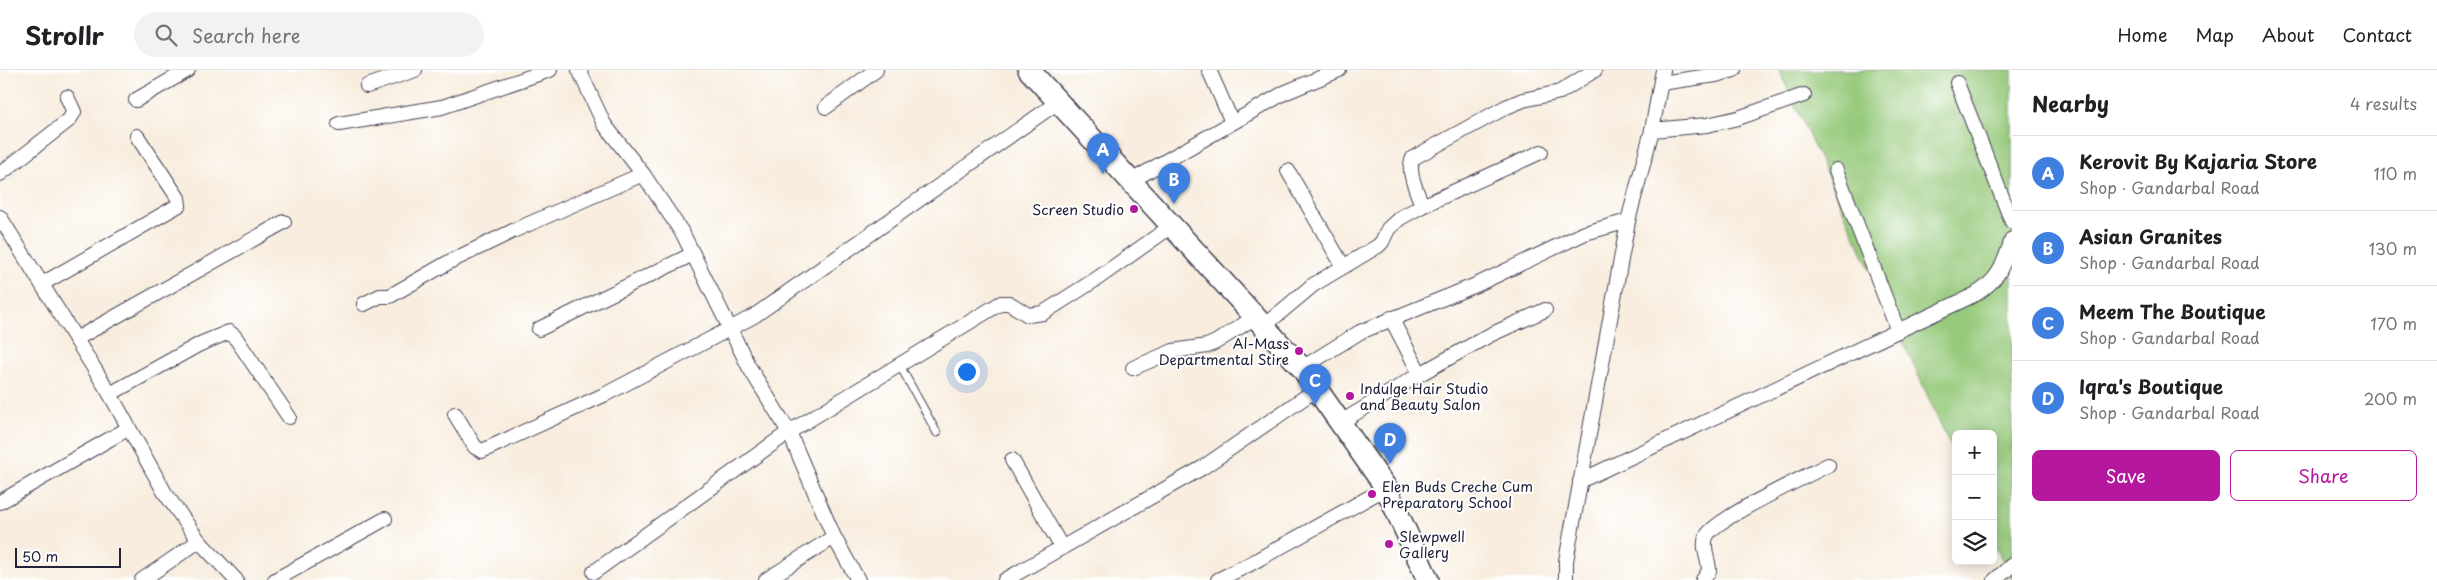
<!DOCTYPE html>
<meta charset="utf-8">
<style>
body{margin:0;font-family:"Playpen Sans",sans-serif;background:#f2f2f2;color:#202124}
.controls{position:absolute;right:15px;bottom:15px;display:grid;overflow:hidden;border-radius:8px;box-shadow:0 2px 12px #0003}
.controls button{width:45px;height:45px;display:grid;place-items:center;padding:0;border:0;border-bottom:1px solid #e0e0e0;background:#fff;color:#202124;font:25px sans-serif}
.scale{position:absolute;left:15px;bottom:12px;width:106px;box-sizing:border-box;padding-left:5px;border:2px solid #22223b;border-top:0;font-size:14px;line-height:18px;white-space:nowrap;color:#22223b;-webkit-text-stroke:4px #fff;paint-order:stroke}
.you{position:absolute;left:966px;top:301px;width:18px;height:18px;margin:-12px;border:4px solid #fff;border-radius:50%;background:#1a73e8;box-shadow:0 0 0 8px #1a73e833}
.badge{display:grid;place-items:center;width:32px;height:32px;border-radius:50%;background:#b5179e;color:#fff;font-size:16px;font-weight:700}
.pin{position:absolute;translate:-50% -41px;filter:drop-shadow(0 1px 2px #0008)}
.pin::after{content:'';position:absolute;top:26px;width:18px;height:15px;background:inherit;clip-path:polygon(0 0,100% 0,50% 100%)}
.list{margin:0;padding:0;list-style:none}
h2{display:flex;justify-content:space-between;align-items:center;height:65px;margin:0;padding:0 20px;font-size:21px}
h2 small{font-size:16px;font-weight:400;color:#757577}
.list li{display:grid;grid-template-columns:32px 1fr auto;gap:15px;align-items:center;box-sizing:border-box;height:75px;padding:0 20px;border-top:1px solid #e0e0e0}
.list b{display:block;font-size:19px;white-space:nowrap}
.list p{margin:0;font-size:16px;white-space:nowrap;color:#757577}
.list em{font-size:16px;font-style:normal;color:#757577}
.actions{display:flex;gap:10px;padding:15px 20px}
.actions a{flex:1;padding:11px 0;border:1px solid #b5179e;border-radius:8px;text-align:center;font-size:18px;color:#b5179e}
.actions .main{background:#b5179e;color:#fff}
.icon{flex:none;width:28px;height:28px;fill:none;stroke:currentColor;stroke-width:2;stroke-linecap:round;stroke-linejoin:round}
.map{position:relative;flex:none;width:2012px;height:510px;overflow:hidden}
header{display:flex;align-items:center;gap:30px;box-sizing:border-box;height:70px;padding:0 25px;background:#fff;border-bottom:1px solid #e0e0e0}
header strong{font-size:24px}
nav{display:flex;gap:28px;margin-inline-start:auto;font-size:18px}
.search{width:350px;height:45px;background:#f2f2f2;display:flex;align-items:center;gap:12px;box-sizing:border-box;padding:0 18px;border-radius:28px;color:#757577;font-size:19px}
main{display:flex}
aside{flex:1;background:#fff}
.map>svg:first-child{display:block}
.green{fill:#96c97a;stroke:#5c765a}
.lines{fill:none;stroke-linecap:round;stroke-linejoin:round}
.service-casing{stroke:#424053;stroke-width:9}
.minor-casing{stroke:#424053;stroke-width:16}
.primary-casing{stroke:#424053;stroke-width:24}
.service{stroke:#fff;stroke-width:7}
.minor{stroke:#fff;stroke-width:14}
.primary{stroke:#fff;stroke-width:21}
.poi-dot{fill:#b5179e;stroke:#fff;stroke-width:2}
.labels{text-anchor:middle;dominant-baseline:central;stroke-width:4;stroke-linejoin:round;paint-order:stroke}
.poi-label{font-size:14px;fill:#22223b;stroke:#fff;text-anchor:start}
</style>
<header>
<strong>Strollr</strong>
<div class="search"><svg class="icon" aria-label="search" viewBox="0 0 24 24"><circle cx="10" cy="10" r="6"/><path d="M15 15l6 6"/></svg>Search here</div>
<nav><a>Home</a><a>Map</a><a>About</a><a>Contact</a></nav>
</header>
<main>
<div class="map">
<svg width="2012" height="510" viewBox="0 0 2012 510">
<rect width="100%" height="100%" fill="#fff"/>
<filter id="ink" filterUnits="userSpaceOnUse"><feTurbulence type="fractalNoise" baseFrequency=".02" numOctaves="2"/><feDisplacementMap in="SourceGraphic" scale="10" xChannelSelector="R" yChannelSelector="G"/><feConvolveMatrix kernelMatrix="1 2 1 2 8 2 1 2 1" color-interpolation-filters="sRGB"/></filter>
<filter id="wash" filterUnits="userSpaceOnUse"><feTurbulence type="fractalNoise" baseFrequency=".0096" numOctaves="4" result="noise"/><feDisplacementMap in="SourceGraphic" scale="20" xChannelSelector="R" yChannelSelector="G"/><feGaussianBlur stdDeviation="1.12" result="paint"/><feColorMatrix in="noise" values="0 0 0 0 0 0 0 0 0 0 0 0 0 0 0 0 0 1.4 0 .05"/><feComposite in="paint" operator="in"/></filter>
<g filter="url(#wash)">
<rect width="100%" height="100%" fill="#f8edde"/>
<polygon class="green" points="1779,0 2012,0 2012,510 1993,471 1993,364 1956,364 1956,388"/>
</g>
<g filter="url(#ink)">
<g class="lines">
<defs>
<polyline id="service" points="899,294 937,363"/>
<g id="minor">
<polyline points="579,0 604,54 643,104 683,164 749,297 789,362 834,467 858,510"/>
<polyline points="1209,0 1232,52"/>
<polyline points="1661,13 1716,5 1734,0"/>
<polyline points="1957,13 2012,152"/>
<polyline points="367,16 415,0"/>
<polyline points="136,30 188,0"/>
<polyline points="826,37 876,0"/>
<polyline points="339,54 442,37 550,0"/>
<polyline points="1652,60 1707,55 1738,48 1804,25"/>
<polyline points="1836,100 1898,261"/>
<polyline points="1288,101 1343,196"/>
<polyline points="0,104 69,50 74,42 67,27"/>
<polyline points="1131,111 1284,23 1339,0"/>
<path d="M1422 136C1418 123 1406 101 1413 88L1506 37 1523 30 1560 22 1595 0"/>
<polyline points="0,147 110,324 165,423 199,471 236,510"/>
<polyline points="42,214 179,135 178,128 137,66"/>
<polyline points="364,234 380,226 390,226 449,192 515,160 643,104"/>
<polyline points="1265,255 1313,215 1378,176 1382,172 1388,159 1400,148 1422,136 1541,82"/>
<polyline points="539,259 693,184"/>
<polyline points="76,269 284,152"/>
<polyline points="1133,298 1173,281 1207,276 1216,272 1257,246"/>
<polyline points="1302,298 1360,262 1476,215 1585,163 1628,151"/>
<polyline points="1420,304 1490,265 1545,240"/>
<polyline points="110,324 200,274 229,262 235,267 289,347"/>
<polyline points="455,344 475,377 482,381 606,324 754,246 1058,32"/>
<polyline points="1341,352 1420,304 1391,248"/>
<polyline points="1012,390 1062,478"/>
<path d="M1580 411 1976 224C2000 209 2003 195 2012 169"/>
<polyline points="0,432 129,358"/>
<polyline points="594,502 789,362 1001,233 1009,233 1028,245 1043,243 1098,208 1173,155"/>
<polyline points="142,510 199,471"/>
<polyline points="275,510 385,449"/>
<polyline points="766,510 834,467"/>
<polyline points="1005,510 1202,398 1317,319"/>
<polyline points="1218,510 1250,494 1386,418"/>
<polyline points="1566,510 1566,491 1628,151 1652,60 1663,0"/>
<path d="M1703 510 1709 501C1709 490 1702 478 1706 467 1712 450 1807 406 1828 395"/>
<polyline points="1995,510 2012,495"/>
</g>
<polyline id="primary" points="1029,0 1302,298 1386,418 1428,510"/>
</defs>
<use href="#service" class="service-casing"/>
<use href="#minor" class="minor-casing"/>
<use href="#primary" class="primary-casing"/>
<use href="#service" class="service"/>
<use href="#minor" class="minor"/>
<use href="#primary" class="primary"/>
</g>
</g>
<g class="poi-dot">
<circle cx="1134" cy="139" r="5"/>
<circle cx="1299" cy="281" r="5"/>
<circle cx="1350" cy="326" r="5"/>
<circle cx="1372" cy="424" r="5"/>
<circle cx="1389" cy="474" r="5"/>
</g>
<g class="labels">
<g class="poi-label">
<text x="1124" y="139" text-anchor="end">Screen Studio</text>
<text x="1289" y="273" text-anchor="end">Al-Mass<tspan x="1289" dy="16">Departmental Stire</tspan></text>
<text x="1360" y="318">Indulge Hair Studio<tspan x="1360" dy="16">and Beauty Salon</tspan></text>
<text x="1382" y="416">Elen Buds Creche Cum<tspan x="1382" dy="16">Preparatory School</tspan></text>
<text x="1399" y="466">Slewpwell<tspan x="1399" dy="16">Gallery</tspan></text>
</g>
</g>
</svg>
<div class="controls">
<button>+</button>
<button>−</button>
<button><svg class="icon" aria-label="layers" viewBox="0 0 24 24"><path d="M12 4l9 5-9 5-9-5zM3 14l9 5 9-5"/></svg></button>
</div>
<div class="scale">50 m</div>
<div class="you"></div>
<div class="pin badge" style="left:1103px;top:104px;background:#3f7fe0">A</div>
<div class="pin badge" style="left:1174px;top:134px;background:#3f7fe0">B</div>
<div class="pin badge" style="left:1315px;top:335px;background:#3f7fe0">C</div>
<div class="pin badge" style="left:1390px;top:394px;background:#3f7fe0">D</div>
</div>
<aside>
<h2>Nearby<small>4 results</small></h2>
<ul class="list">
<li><span class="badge" style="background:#3f7fe0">A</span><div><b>Kerovit By Kajaria Store</b><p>Shop · Gandarbal Road</p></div><em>110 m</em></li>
<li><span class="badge" style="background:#3f7fe0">B</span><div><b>Asian Granites</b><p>Shop · Gandarbal Road</p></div><em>130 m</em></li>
<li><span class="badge" style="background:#3f7fe0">C</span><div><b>Meem The Boutique</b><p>Shop · Gandarbal Road</p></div><em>170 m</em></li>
<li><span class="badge" style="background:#3f7fe0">D</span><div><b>Iqra's Boutique</b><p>Shop · Gandarbal Road</p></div><em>200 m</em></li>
</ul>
<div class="actions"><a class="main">Save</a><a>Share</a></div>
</aside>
</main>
